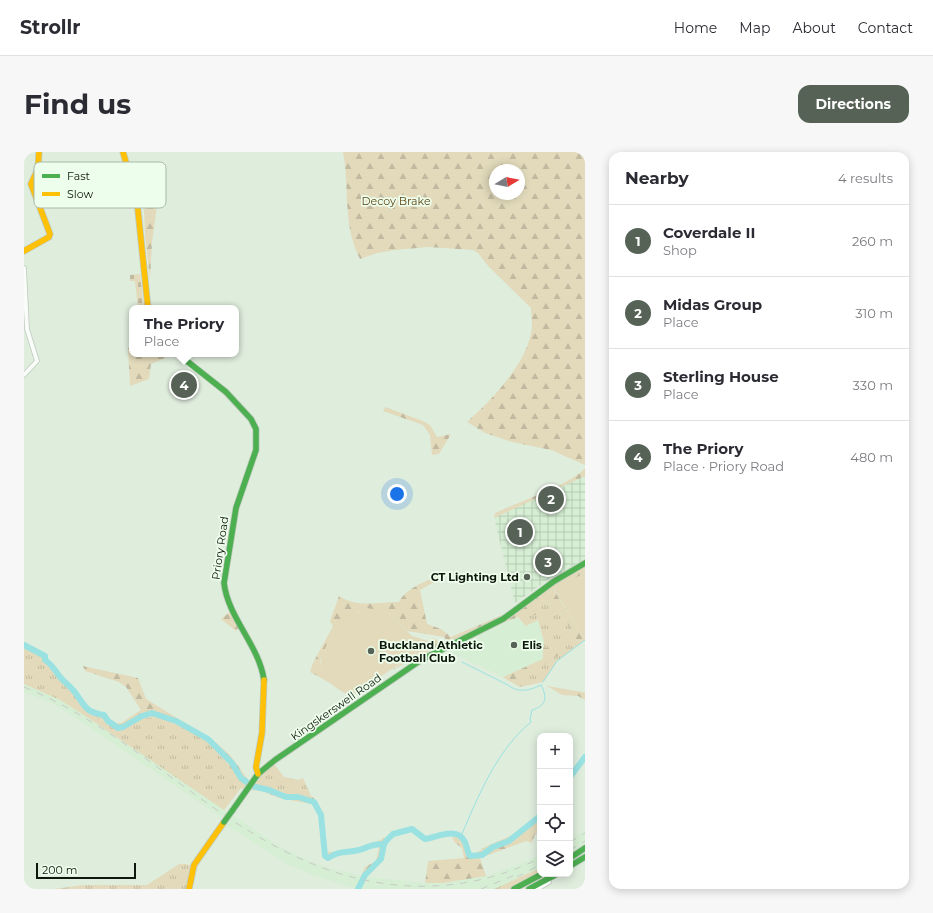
<!DOCTYPE html>
<meta charset="utf-8">
<style>
body{margin:0;font-family:Montserrat,sans-serif;background:#f7f7f7;color:#2b2b33}
.controls{position:absolute;right:12px;bottom:12px;display:grid;overflow:hidden;border-radius:8px;box-shadow:0 2px 10px #0003}
.controls button{width:36px;height:36px;display:grid;place-items:center;padding:0;border:0;border-bottom:1px solid #e1e1e2;background:#fff;color:#2b2b33;font:20px sans-serif}
.compass{position:absolute;left:465px;top:12px;width:36px;height:36px;border-radius:50%;background:#fff;box-shadow:0 2px 10px #0003;rotate:80deg}
.scale{position:absolute;left:12px;bottom:10px;width:100px;box-sizing:border-box;padding-left:4px;border:2px solid #0d170c;border-top:0;font-size:11px;line-height:14px;white-space:nowrap;color:#0d170c;-webkit-text-stroke:3px #eefeec;paint-order:stroke}
.you{position:absolute;left:373px;top:342px;width:14px;height:14px;margin:-10px;border:3px solid #fff;border-radius:50%;background:#1a73e8;box-shadow:0 0 0 6px #1a73e833}
.badge{display:grid;place-items:center;width:26px;height:26px;border-radius:50%;background:#566255;color:#fff;font-size:13px;font-weight:700}
.pin{position:absolute;translate:-50% -50%;border:2px solid #fff;box-shadow:0 1px 4px #0006}
.popup{position:absolute;left:105px;top:153px;width:110px;height:52px;box-sizing:border-box;display:grid;place-content:center;border-radius:8px;background:#fff;filter:drop-shadow(0 1px 3px #0005);font-size:13px;white-space:nowrap;color:#7c7c81}
.popup b{font-size:15px;color:#2b2b33}
.popup::after{content:'';position:absolute;left:50%;top:100%;margin-left:-8px;border:8px solid transparent;border-top-color:#fff}
.list{margin:0;padding:0;list-style:none}
h2{display:flex;justify-content:space-between;align-items:center;height:52px;margin:0;padding:0 16px;font-size:17px}
h2 small{font-size:13px;font-weight:400;color:#7c7c81}
.list li{display:grid;grid-template-columns:26px 1fr auto;gap:12px;align-items:center;box-sizing:border-box;height:72px;padding:0 16px;border-top:1px solid #e1e1e2}
.list b{display:block;font-size:15px;white-space:nowrap}
.list p{margin:0;font-size:13px;white-space:nowrap;color:#7c7c81}
.list em{font-size:13px;font-style:normal;color:#7c7c81}
.icon{flex:none;width:22px;height:22px;fill:none;stroke:currentColor;stroke-width:2;stroke-linecap:round;stroke-linejoin:round}
.map{position:relative;flex:none;width:561px;height:737px;overflow:hidden;border-radius:12px}
header{display:flex;align-items:center;gap:24px;box-sizing:border-box;height:56px;padding:0 20px;background:#fff;border-bottom:1px solid #e1e1e2}
header strong{font-size:19px}
nav{display:flex;gap:22px;margin-inline-start:auto;font-size:14px}
.intro{display:flex;align-items:center;justify-content:space-between;box-sizing:border-box;height:96px;padding:0 24px}
h1{margin:0;font-size:28px}
.button{padding:10px 18px;border-radius:12px;background:#566255;color:#fff;font-size:14px;font-weight:700}
main{display:flex;gap:24px;padding:0 24px}
aside{flex:1;background:#fff;border-radius:12px;box-shadow:0 2px 10px #0003}
.map>svg:first-child{display:block}
.built{fill:#d6eed3}
.industrial{fill:url(#industrial-grid)}
.grass{fill:url(#grass-tufts)}
.forest{fill:url(#forest-firs);fill-rule:evenodd}
.cemetery{fill:url(#cemetery-stones)}
.garden{fill:#e2dabb}
.lines{fill:none;stroke-linecap:round;stroke-linejoin:round}
.stream{stroke:#9ae1e2;stroke-width:1}
.river{stroke:#9ae1e2;stroke-width:6}
.street-casing{stroke:#bdc9bc;stroke-width:5.5}
.fast-casing{stroke:#bdc9bc;stroke-width:7}
.slow-casing{stroke:#bdc9bc;stroke-width:7}
.street{stroke:#fafcfa;stroke-width:4}
.fast{stroke:#4caf50;stroke-width:5.5}
.slow{stroke:#ffc107;stroke-width:5.5}
.rail{stroke:#c7cbc6;stroke-width:1;stroke-dasharray:7 7;stroke-linecap:butt}
.fast-bridge-casing{stroke:#bdc9bc;stroke-width:7;stroke-linecap:butt}
.fast-bridge{stroke:#4caf50;stroke-width:5.5}
.poi-dot{fill:#566255;stroke:#eefeec;stroke-width:1.5}
.labels{text-anchor:middle;dominant-baseline:central;stroke-width:3.5;stroke-linejoin:round;paint-order:stroke}
.park-label{font-size:11px;fill:#604817;stroke:#eefeec}
.street-label{font-size:11px;fill:#0d170c;stroke:#eefeec}
.poi-label{font-size:11px;font-weight:bold;fill:#0d170c;stroke:#eefeec;text-anchor:start}
.key{fill:#eefeec;stroke:#aab9a9;stroke-width:1}
.key-label{font-size:11px;fill:#0d170c}
</style>
<header>
<strong>Strollr</strong>
<nav><a>Home</a><a>Map</a><a>About</a><a>Contact</a></nav>
</header>
<div class="intro"><h1>Find us</h1><a class="button">Directions</a></div>
<main>
<div class="map">
<svg width="561" height="737" viewBox="0 0 561 737">
<defs>
<pattern id="industrial-grid" width="8" height="8" patternUnits="userSpaceOnUse"><rect width="8" height="8" fill="#d6eed3"/><path d="M0 4h8M4 0v8" fill="none" stroke="#b6cbb4"/></pattern>
<pattern id="grass-tufts" width="24" height="20" patternUnits="userSpaceOnUse"><rect width="24" height="20" fill="#e2dabb"/><path d="M3 7l-1-3M5 7V3M7 7l1-3M15 17l-1-3M17 17v-4M19 17l1-3" fill="none" stroke="#c1baa0"/></pattern>
<pattern id="forest-firs" width="22" height="20" patternUnits="userSpaceOnUse"><rect width="22" height="20" fill="#e2dabb"/><path d="M5 1l3.5 6h-7zM16 11l3.5 6h-7z" fill="#c1baa0"/></pattern>
<pattern id="cemetery-stones" width="16" height="16" patternUnits="userSpaceOnUse"><rect width="16" height="16" fill="#e2dabb"/><path d="M2 7V4a2 2 0 0 1 4 0v3zM10 15v-3a2 2 0 0 1 4 0v3z" fill="#c1baa0"/></pattern>
</defs>
<rect width="100%" height="100%" fill="#dfeddd"/>
<g class="built">
<polygon points="494,465 502,474 514,468 520,490 520,507 479,525 431,502 423,495 441,490 445,492 453,491 455,488 455,483"/>
<polygon points="0,532 36,548 60,563 253,693 281,707 307,717 343,725 401,731 419,731 462,724 486,716 516,703 516,716 470,737 334,737 289,723 265,713 216,682 201,672 200,667 46,562 26,550 0,540"/>
<polygon points="561,678 561,692 546,701 546,687"/>
</g>
<polygon class="industrial" points="561,324 561,407 522,429 491,451 470,366"/>
<g class="grass">
<path d="M519 448C536 453 545 475 553 489L561 488 533 509 519 530 496 535 487 530 526 508 536 495 525 497 519 495 520 490 514 468 502 474 494 465 514 461V451Z"/>
<polygon points="0,493 21,504 21,508 25,510 36,526 51,540 60,556 69,563 94,576 98,577 121,566 137,565 184,588 203,612 209,614 222,633 219,637 217,636 200,658 60,563 36,548 0,532"/>
<polygon points="250,612 260,625 275,628 279,626 287,644 263,642 229,631 233,624"/>
<polygon points="155,712 162,712 168,714 163,737 30,737 59,733 123,733"/>
<polygon points="516,716 517,722 486,737 470,737"/>
</g>
<g class="forest">
<path d="M319 0H561V313L527 298 488 290 461 281 443 270C467 249 501 213 507 181 509 173 507 164 507 156L464 114 454 101 449 98 404 95 371 98 353 101 336 107C318 72 326 37 319 0ZM471 18H495V42H471Z"/>
<polygon points="133,54 128,90 126,127 121,83 120,56"/>
<polygon points="104,196 108,196 108,202 150,202 127,212 125,227 106,234"/>
<polygon points="361,255 399,269 406,273 413,285 427,282 415,302 408,303 406,283 399,273 359,259"/>
<path d="M561 316V324L470 366 471 361C490 352 550 331 561 316Z"/>
<path d="M561 414V421L530 438 561 488 553 489C545 475 536 453 519 448L514 451V461L512 463 494 465 480 471 528 434Z"/>
<path d="M415 423 414 428 396 438 403 472 417 477 427 485 487 459 480 465 424 490 420 485 383 479 363 460 335 459 312 477 296 509 297 519 306 531 286 520 289 511 309 474 306 469 315 444C333 456 355 450 375 450 382 436 401 430 415 423Z"/>
<polygon points="207,459 215,476 212,479 197,467"/>
<path d="M546 485C538 509 507 519 487 530L479 525 519 507V495C531 499 538 493 546 485Z"/>
<polygon points="408,486 413,488 416,494 366,519 407,490"/>
<polygon points="59,514 114,526 122,547 189,588 206,603 225,629 222,633 209,614 203,612 184,588 137,565 121,566 98,577 94,576 69,563 64,558 80,563 92,571 97,571 117,558 102,535 95,530 61,519"/>
<polygon points="523,534 559,540 561,541 561,548 554,544 538,543"/>
<path d="M229 631 263 642 287 644 292 648 299 665 303 700H313L304 709 302 708C294 692 303 664 287 652L255 646 238 639 224 638Z"/>
<path d="M516 657V681L511 682 508 691 502 689 456 706 462 724 419 731H401L404 709 440 706 438 696 430 690 427 680H433L438 682 444 700 450 702C455 700 458 696 463 694 480 686 511 677 516 657Z"/>
<polygon points="369,682 362,693 359,705 343,725 337,724 341,715 352,709 355,695 347,692"/>
</g>
<polygon class="cemetery" points="116,122 120,156 114,156 111,129 106,129 106,123"/>
<g class="garden">
<polygon points="561,421 561,488 530,437"/>
<path d="M343 456 363 460 388 484 407 490 327 545C317 538 302 532 297 519 293 510 306 484 312 477 319 468 333 460 343 456Z"/>
</g>
<g class="lines">
<g class="stream">
<path d="M438 510 484 533C494 541 505 539 517 533"/>
<polyline points="519,530 533,509 561,488"/>
<path d="M437 684C455 643 472 599 507 570L506 567 508 558C522 554 524 546 517 533"/>
</g>
<g class="river">
<path d="M0 493 21 504V508C28 512 31 519 36 525 40 530 45 533 49 538 61 552 59 560 80 563L84 569 94 576 99 575 118 564 128 561 152 569 184 587 208 611 217 626 228 634 245 638 262 645H274L290 650 297 663 301 704 304 706C316 698 322 701 335 698 347 695 345 692 360 692"/>
<polyline points="546,625 561,605"/>
<path d="M334 737 341 723 357 707 360 692 363 688 369 682 388 677 401 687C414 685 433 674 441 690 443 695 443 699 446 704L458 703 469 695 485 689 516 664"/>
</g>
<defs>
<g id="street">
<polyline points="0,116 3,177 13,209 0,223"/>
<polyline points="513,737 525,730"/>
</g>
<g id="fast">
<path d="M154 202 202 240 227 267 232 277V298L212 356 200 431C204 466 235 493 240 528"/>
<polyline points="208,659 234,622 251,608 397,508 479,467 529,430 561,411"/>
<polyline points="546,706 561,696"/>
<polyline points="546,714 561,705"/>
<polyline points="490,737 518,722"/>
<polyline points="505,737 533,722"/>
</g>
<g id="slow">
<polyline points="99,0 113,49 124,156"/>
<polyline points="0,99 25,85 26,82 7,32 14,17 15,0"/>
<polyline points="234,622 232,615 238,581 240,528"/>
<polyline points="165,737 170,713 200,670"/>
</g>
</defs>
<use href="#street" class="street-casing"/>
<use href="#fast" class="fast-casing"/>
<use href="#slow" class="slow-casing"/>
<use href="#street" class="street"/>
<use href="#fast" class="fast"/>
<use href="#slow" class="slow"/>
<g class="rail">
<path d="M0 535C138 591 228 727 387 734 432 736 477 726 516 706"/>
<polyline points="546,690 561,681"/>
<polyline points="546,698 561,689"/>
<polyline points="493,725 516,713"/>
<polyline points="457,737 496,721"/>
</g>
<defs>
<polyline id="fast-bridge" points="200,670 208,659"/>
</defs>
<use href="#fast-bridge" class="fast-bridge-casing"/>
<use href="#fast-bridge" class="fast-bridge"/>
</g>
<g class="poi-dot">
<circle cx="503" cy="425" r="4"/>
<circle cx="490" cy="493" r="4"/>
<circle cx="347" cy="499" r="4"/>
</g>
<g class="labels">
<g class="park-label">
<text x="372" y="49">Decoy Brake</text>
</g>
<g class="street-label">
<text transform="translate(196 396) rotate(-82)">Priory Road</text>
<text transform="translate(312 555) rotate(-35)">Kingskerswell Road</text>
</g>
<g class="poi-label">
<text x="495" y="425" text-anchor="end">CT Lighting Ltd</text>
<text x="355" y="493">Buckland Athletic<tspan x="355" dy="13">Football Club</tspan></text>
<text x="498" y="493">Elis</text>
</g>
</g>
<rect x="10" y="10" width="132" height="46" rx="6" class="key"/>
<rect x="18" y="22" width="18" height="4" fill="#4caf50"/>
<rect x="18" y="40" width="18" height="4" fill="#ffc107"/>
<g class="key-label">
<text x="43" y="28">Fast</text>
<text x="43" y="46">Slow</text>
</g>
</svg>
<div class="controls">
<button>+</button>
<button>−</button>
<button><svg class="icon" aria-label="locate" viewBox="0 0 24 24"><circle cx="12" cy="12" r="6"/><path d="M12 2v4M12 18v4M2 12h4M18 12h4"/></svg></button>
<button><svg class="icon" aria-label="layers" viewBox="0 0 24 24"><path d="M12 4l9 5-9 5-9-5zM3 14l9 5 9-5"/></svg></button>
</div>
<svg class="compass" viewBox="-18 -18 36 36"><path d="M0-13l5 13h-10z" fill="#e53935"/><path d="M0 13l5-13h-10z" fill="#7c7c81"/></svg>
<div class="scale">200 m</div>
<div class="you"></div>
<div class="pin badge" style="left:496px;top:380px">1</div>
<div class="pin badge" style="left:527px;top:347px">2</div>
<div class="pin badge" style="left:524px;top:410px">3</div>
<div class="pin badge" style="left:160px;top:233px">4</div>
<div class="popup"><b>The Priory</b>Place</div>
</div>
<aside>
<h2>Nearby<small>4 results</small></h2>
<ul class="list">
<li><span class="badge">1</span><div><b>Coverdale II</b><p>Shop</p></div><em>260 m</em></li>
<li><span class="badge">2</span><div><b>Midas Group</b><p>Place</p></div><em>310 m</em></li>
<li><span class="badge">3</span><div><b>Sterling House</b><p>Place</p></div><em>330 m</em></li>
<li><span class="badge">4</span><div><b>The Priory</b><p>Place · Priory Road</p></div><em>480 m</em></li>
</ul>
</aside>
</main>
